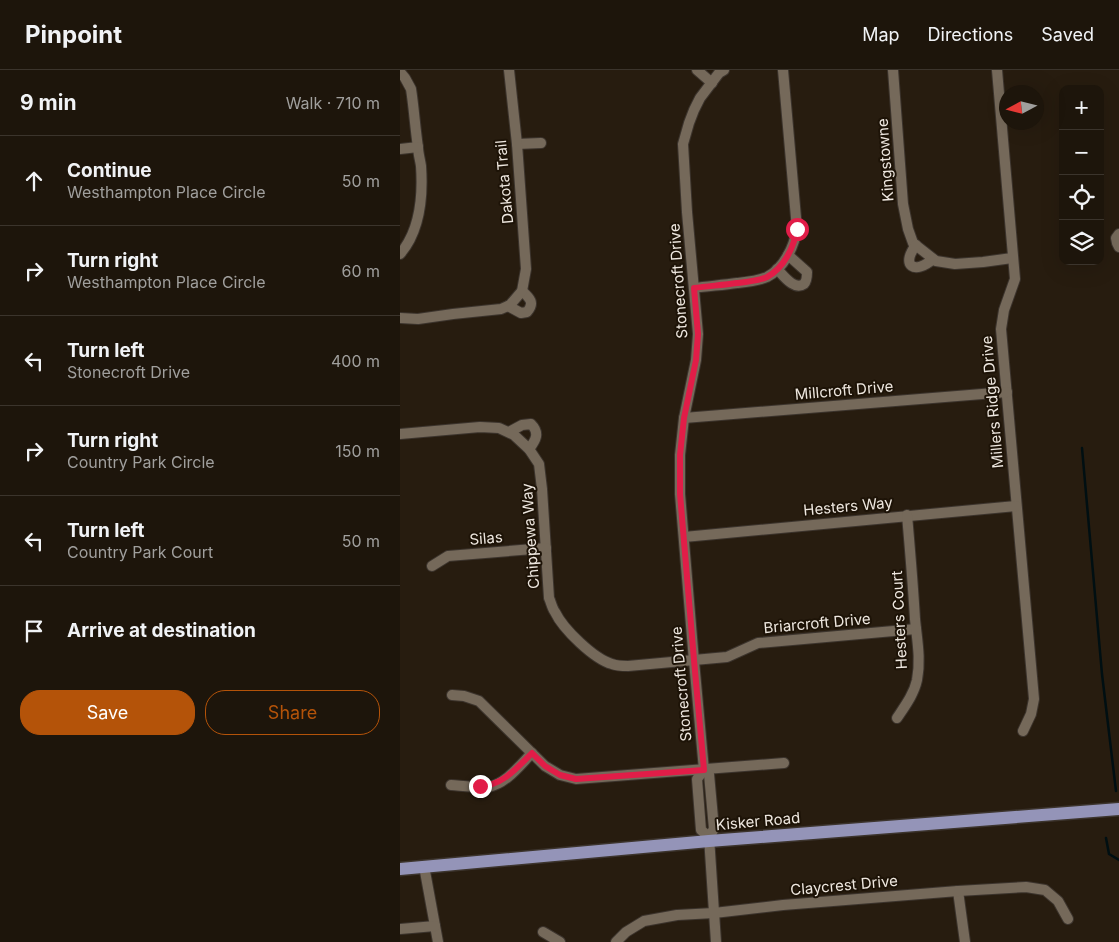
<!DOCTYPE html>
<meta charset="utf-8">
<style>
body{margin:0;font-family:Inter,sans-serif;background:#2a2219;color:#f1f3f6}
.controls{position:absolute;right:15px;top:15px;display:grid;overflow:hidden;border-radius:10px;box-shadow:0 5px 20px #0002}
.controls button{width:45px;height:45px;display:grid;place-items:center;padding:0;border:0;border-bottom:1px solid #3b342c;background:#1d150b;color:#f1f3f6;font:25px sans-serif}
.compass{position:absolute;left:599px;top:15px;width:45px;height:45px;border-radius:50%;background:#1d150b;box-shadow:0 5px 20px #0002;rotate:263deg}
.stop{position:absolute;width:15px;height:15px;margin:-11px;border:4px solid #e11d48;border-radius:50%;background:#fff}
.stop.end{background:#e11d48;border-color:#fff;box-shadow:0 1px 5px #0008}
.list{margin:0;padding:0;list-style:none}
h2{display:flex;justify-content:space-between;align-items:center;height:65px;margin:0;padding:0 20px;font-size:21px}
h2 small{font-size:16px;font-weight:400;color:#a09f9d}
.list li{display:grid;grid-template-columns:32px 1fr auto;gap:15px;align-items:center;box-sizing:border-box;height:90px;padding:0 20px;border-top:1px solid #3b342c}
.list b{display:block;font-size:19px;white-space:nowrap}
.list p{margin:0;font-size:16px;white-space:nowrap;color:#a09f9d}
.list em{font-size:16px;font-style:normal;color:#a09f9d}
.actions{display:flex;gap:10px;padding:15px 20px}
.actions a{flex:1;padding:11px 0;border:1px solid #b45309;border-radius:20px;text-align:center;font-size:18px;color:#b45309}
.actions .main{background:#b45309;color:#fff}
.icon{flex:none;width:28px;height:28px;fill:none;stroke:currentColor;stroke-width:2;stroke-linecap:round;stroke-linejoin:round}
.map{position:relative;flex:none;width:719px;height:872px;overflow:hidden}
header{display:flex;align-items:center;gap:30px;box-sizing:border-box;height:70px;padding:0 25px;background:#1d150b;border-bottom:1px solid #3b342c}
header strong{font-size:24px}
nav{display:flex;gap:28px;margin-inline-start:auto;font-size:18px}
main{display:flex}
aside{flex:1;background:#1d150b}
.map>svg:first-child{display:block}
.lines{fill:none;stroke-linecap:round;stroke-linejoin:round}
.stream{stroke:#000f12;stroke-width:2.5}
.minor-casing{stroke:#3c342d;stroke-width:12}
.major-casing{stroke:#3c342d;stroke-width:15}
.minor{stroke:#75695a;stroke-width:10}
.major{stroke:#9494b8;stroke-width:12}
.route{stroke:#e11d48;stroke-width:6}
.labels{text-anchor:middle;dominant-baseline:central;stroke-width:4;stroke-linejoin:round;paint-order:stroke}
.street-label{font-size:15px;fill:#eee7df;stroke:#1d1307}
</style>
<header>
<strong>Pinpoint</strong>
<nav><a>Map</a><a>Directions</a><a>Saved</a></nav>
</header>
<main>
<aside>
<h2>9 min<small>Walk · 710 m</small></h2>
<ul class="list">
<li><svg class="icon" aria-label="ahead" viewBox="0 0 24 24"><path d="M12 20V5M6 11l6-6 6 6"/></svg><div><b>Continue</b><p>Westhampton Place Circle</p></div><em>50 m</em></li>
<li><svg class="icon" aria-label="right" viewBox="0 0 24 24"><path d="M7 20v-9h11M14 6l5 5-5 5"/></svg><div><b>Turn right</b><p>Westhampton Place Circle</p></div><em>60 m</em></li>
<li><svg class="icon" aria-label="left" viewBox="0 0 24 24"><path d="M17 20v-9H6M10 6l-5 5 5 5"/></svg><div><b>Turn left</b><p>Stonecroft Drive</p></div><em>400 m</em></li>
<li><svg class="icon" aria-label="right" viewBox="0 0 24 24"><path d="M7 20v-9h11M14 6l5 5-5 5"/></svg><div><b>Turn right</b><p>Country Park Circle</p></div><em>150 m</em></li>
<li><svg class="icon" aria-label="left" viewBox="0 0 24 24"><path d="M17 20v-9H6M10 6l-5 5 5 5"/></svg><div><b>Turn left</b><p>Country Park Court</p></div><em>50 m</em></li>
<li><svg class="icon" aria-label="arrive" viewBox="0 0 24 24"><path d="M6 21V4h12l-3 4 3 4H6"/></svg><div><b>Arrive at destination</b></div></li>
</ul>
<div class="actions"><a class="main">Save</a><a>Share</a></div>
</aside>
<div class="map">
<svg width="719" height="872" viewBox="0 0 719 872">
<rect width="100%" height="100%" fill="#271c0f"/>
<g class="lines">
<g class="stream">
<polyline points="682,378 702,604 716,721"/>
<polyline points="706,768 709,784 719,790"/>
</g>
<defs>
<g id="minor">
<polyline points="297,0 312,13"/>
<polyline points="493,0 503,134 508,159 513,173 536,191 555,194 583,192 612,188"/>
<polyline points="597,0 615,209 604,240 601,259 634,629 631,644 623,661"/>
<path d="M0 2 5 8 11 19C14 38 15 57 18 77 18 83 20 89 21 96 23 125 20 161 0 184"/>
<polyline points="117,74 141,73"/>
<polyline points="0,79 18,77"/>
<polyline points="719,164 716,168 717,173 719,177"/>
<path d="M516 175C500 196 515 205 533 189"/>
<path d="M377 199C383 205 394 221 404 214 407 211 407 206 407 202L388 185"/>
<path d="M294 218C309 216 323 215 337 213 347 212 358 211 367 207 384 198 394 177 397 159L383 0"/>
<path d="M108 236 121 243 127 242C135 233 130 228 122 221"/>
<polyline points="0,248 18,249 53,244 101,239 110,235 122,221 126,199 117,74 109,0"/>
<polyline points="284,348 607,322"/>
<path d="M109 362 122 355 131 354C140 363 136 370 129 379"/>
<path d="M0 364 80 357 99 358 114 365 129 379 139 394 142 419 149 528C151 532 152 538 155 542 163 559 194 589 212 594 217 596 223 596 228 596L327 587 358 573 516 559"/>
<polyline points="284,467 616,436"/>
<polyline points="32,496 48,486 146,478"/>
<polyline points="52,625 64,626 79,631 145,696 160,705 176,709 384,693"/>
<path d="M497 648C505 636 514 624 517 610 521 589 517 570 515 549 513 514 510 480 507 445"/>
<polyline points="304,700 297,709 301,760 309,767"/>
<path d="M51 715C63 716 76 718 88 717 106 714 120 695 132 683"/>
<polyline points="24,796 38,872"/>
<polyline points="558,821 565,872"/>
<polyline points="0,859 35,856"/>
<polyline points="143,862 160,872"/>
<polyline points="216,872 226,862 244,851 277,845 314,843 383,835 558,821 626,817 645,820 658,831 668,849"/>
<polyline points="316,872 309,767 314,759 309,704 304,700 294,591 280,424 280,385 284,348 296,290 298,264 287,142 283,74 289,53 294,40 300,28 319,3 324,0"/>
</g>
<polyline id="major" points="0,799 309,771 719,739"/>
</defs>
<use href="#minor" class="minor-casing"/>
<use href="#major" class="major-casing"/>
<use href="#minor" class="minor"/>
<use href="#major" class="major"/>
</g>
<g class="lines">
<path class="route" d="M80 716C102 716 117 698 132 683L145 696 160 705 176 709 304 700 294 590 280 424V385L284 348 296 290 298 264 294 218C309 216 323 215 337 213 347 212 358 211 367 207 384 198 394 177 397 159"/>
</g>
<g class="labels">
<g class="street-label">
<text transform="translate(485 90) rotate(-94)">Kingstowne</text>
<text transform="translate(104 112) rotate(-95)">Dakota Trail</text>
<text transform="translate(278 211) rotate(-94)">Stonecroft Drive</text>
<text transform="translate(444 320) rotate(-5)">Millcroft Drive</text>
<text transform="translate(592 332) rotate(-95)">Millers Ridge Drive</text>
<text transform="translate(448 436) rotate(-5)">Hesters Way</text>
<text transform="translate(130 466) rotate(-94)">Chippewa Way</text>
<text transform="translate(86 468) rotate(-5)">Silas</text>
<text transform="translate(499 550) rotate(-93)">Hesters Court</text>
<text transform="translate(417 553) rotate(-5)">Briarcroft Drive</text>
<text transform="translate(281 614) rotate(-95)">Stonecroft Drive</text>
<text transform="translate(358 751) rotate(-5)">Kisker Road</text>
<text transform="translate(444 815) rotate(-5)">Claycrest Drive</text>
</g>
</g>
</svg>
<div class="controls">
<button>+</button>
<button>−</button>
<button><svg class="icon" aria-label="locate" viewBox="0 0 24 24"><circle cx="12" cy="12" r="6"/><path d="M12 2v4M12 18v4M2 12h4M18 12h4"/></svg></button>
<button><svg class="icon" aria-label="layers" viewBox="0 0 24 24"><path d="M12 4l9 5-9 5-9-5zM3 14l9 5 9-5"/></svg></button>
</div>
<svg class="compass" viewBox="-18 -18 36 36"><path d="M0-13l5 13h-10z" fill="#e53935"/><path d="M0 13l5-13h-10z" fill="#a09f9d"/></svg>
<div class="stop" style="left:397px;top:159px"></div>
<div class="stop end" style="left:80px;top:716px"></div>
</div>
</main>
